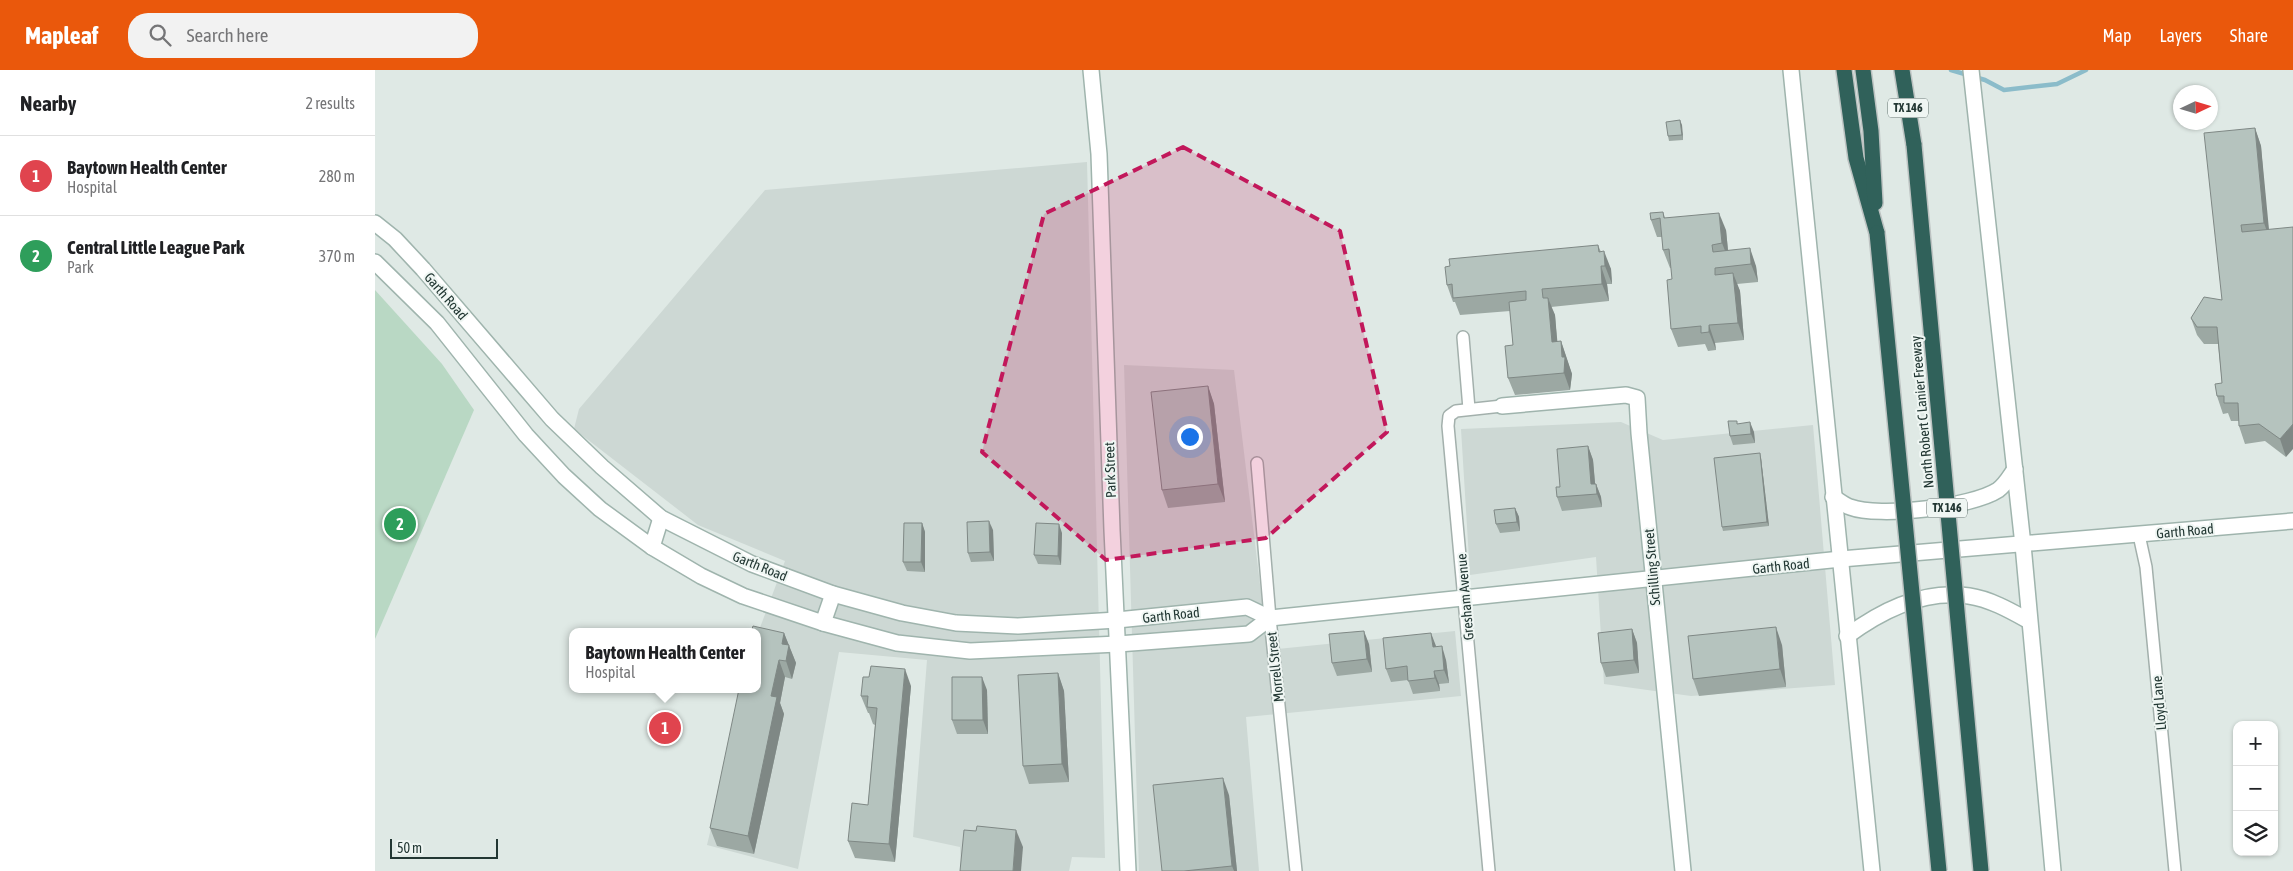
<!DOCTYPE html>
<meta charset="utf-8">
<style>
body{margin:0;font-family:"Asap Condensed",sans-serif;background:#f2f2f2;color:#202124}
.controls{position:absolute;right:15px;bottom:15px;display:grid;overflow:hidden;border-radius:10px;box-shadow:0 1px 4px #0004}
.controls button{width:45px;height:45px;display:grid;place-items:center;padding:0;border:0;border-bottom:1px solid #e0e0e0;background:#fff;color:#202124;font:25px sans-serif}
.compass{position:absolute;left:1798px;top:15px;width:45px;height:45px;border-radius:50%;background:#fff;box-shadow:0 1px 4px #0004;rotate:86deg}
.scale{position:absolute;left:15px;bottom:12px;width:108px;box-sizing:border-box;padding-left:5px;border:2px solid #223733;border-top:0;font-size:14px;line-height:18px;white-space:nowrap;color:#223733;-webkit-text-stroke:4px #eff6f3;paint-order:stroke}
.you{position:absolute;left:814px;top:366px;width:18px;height:18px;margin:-12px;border:4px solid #fff;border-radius:50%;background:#1a73e8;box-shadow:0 0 0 8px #1a73e833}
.badge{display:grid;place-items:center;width:32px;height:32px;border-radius:50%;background:#ea580c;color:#fff;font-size:16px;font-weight:700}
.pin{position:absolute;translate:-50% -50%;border:2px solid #fff;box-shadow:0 1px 5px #0006}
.popup{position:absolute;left:194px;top:558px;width:192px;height:65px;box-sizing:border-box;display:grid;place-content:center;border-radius:10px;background:#fff;filter:drop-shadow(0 1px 4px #0005);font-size:16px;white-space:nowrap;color:#757577}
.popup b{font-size:19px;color:#202124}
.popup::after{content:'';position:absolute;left:50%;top:100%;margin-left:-10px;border:10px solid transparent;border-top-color:#fff}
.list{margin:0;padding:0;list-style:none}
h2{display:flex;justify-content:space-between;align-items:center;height:65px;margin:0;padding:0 20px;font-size:21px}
h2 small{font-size:16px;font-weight:400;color:#757577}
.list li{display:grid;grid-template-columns:32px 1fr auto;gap:15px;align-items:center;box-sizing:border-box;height:80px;padding:0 20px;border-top:1px solid #e0e0e0}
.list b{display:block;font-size:19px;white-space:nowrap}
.list p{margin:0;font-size:16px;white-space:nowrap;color:#757577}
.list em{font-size:16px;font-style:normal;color:#757577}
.icon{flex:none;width:28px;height:28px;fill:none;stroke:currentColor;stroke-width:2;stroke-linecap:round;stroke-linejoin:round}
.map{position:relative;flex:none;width:1918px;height:801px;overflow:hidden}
header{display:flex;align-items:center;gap:30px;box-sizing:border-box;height:70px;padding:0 25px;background:#ea580c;color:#fff}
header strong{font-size:24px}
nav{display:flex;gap:28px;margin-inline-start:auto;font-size:18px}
.search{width:350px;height:45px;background:#f2f2f2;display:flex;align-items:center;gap:12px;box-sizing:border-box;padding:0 18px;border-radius:20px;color:#757577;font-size:19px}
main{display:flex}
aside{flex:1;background:#fff}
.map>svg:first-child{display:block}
.built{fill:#cdd8d4}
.green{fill:#b9d8c4}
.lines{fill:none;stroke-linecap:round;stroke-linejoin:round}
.stream{stroke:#8bbcca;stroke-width:4.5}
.street-casing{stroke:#a3b0ac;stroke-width:14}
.secondary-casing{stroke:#9fb4ad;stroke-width:18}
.highway-casing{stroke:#bdc3c2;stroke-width:18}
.street{stroke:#fff;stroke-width:11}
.secondary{stroke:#fff;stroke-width:15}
.highway{stroke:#30615a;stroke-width:15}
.highway-bridge-casing{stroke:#bdc3c2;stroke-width:18;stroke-linecap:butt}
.highway-bridge{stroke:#30615a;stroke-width:15}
.wall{fill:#9ca8a3}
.shaded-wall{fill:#7f8885}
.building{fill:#b5c3be;stroke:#7f8885}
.marked{fill:#c2185b;fill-opacity:0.2;stroke:#c2185b;stroke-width:4;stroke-dasharray:10 6;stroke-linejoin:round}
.labels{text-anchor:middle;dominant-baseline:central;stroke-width:4;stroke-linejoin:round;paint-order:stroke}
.shield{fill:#eff6f3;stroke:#60706d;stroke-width:1}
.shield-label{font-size:12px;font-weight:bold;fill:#223733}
.street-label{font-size:14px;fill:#223733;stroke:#eff6f3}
</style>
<header>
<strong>Mapleaf</strong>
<div class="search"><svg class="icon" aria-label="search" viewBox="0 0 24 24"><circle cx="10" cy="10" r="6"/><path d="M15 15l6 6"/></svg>Search here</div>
<nav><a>Map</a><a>Layers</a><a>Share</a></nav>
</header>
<main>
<aside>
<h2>Nearby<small>2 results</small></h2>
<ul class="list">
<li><span class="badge" style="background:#e0444e">1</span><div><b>Baytown Health Center</b><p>Hospital</p></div><em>280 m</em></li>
<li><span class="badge" style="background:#2e9e5b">2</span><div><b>Central Little League Park</b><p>Park</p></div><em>370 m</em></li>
</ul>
</aside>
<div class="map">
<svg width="1918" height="801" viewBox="0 0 1918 801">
<rect width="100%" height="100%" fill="#dfe9e5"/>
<g class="built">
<polygon points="712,92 730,788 697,787 694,801 586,801 585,777 538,767 552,590 464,582 423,799 332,775 369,619 382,619 383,563 410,491 323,455 199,359 204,339 390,120"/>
<polygon points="749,295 859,300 893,580 1080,561 1086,626 871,647 884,801 764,801"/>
<polygon points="1246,352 1288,370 1438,355 1460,615 1316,626 1229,614 1221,487 1095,505 1086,359"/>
</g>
<polygon class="green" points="0,220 67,294 99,340 0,569"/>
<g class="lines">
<polyline class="stream" points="1576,0 1610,10 1629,20 1682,14 1711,0"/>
<defs>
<g id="street">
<polyline points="1088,267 1094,339"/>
<polyline points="882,393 895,548 921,801"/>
<polyline points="1764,465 1771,497 1800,801"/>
<polyline points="1114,801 1073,356 1074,346 1081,341 1127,336"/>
</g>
<g id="secondary">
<polyline points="716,0 724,84 737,460 753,801"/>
<path d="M1416 0C1441 267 1468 534 1497 801"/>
<polyline points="1596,0 1648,475 1678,801"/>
<polyline points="0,153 20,169 48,199 177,349 227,397 286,448 377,494 458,524 527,543 581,553 643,556 742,550 872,537 895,548 1466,489 1918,451"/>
<polyline points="0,192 62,253 151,365 189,406 225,439 277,477 326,506 368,526 448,553 522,573 595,581 743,574 874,564 895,548"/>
<polyline points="1127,336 1251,325 1262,328 1264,363 1308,801"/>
<path d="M1458 427C1463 430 1469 435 1475 437 1504 448 1597 437 1623 420 1631 414 1635 406 1640 399"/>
<polyline points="277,477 286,448"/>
<polyline points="448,553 458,524"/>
<path d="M1472 566C1507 540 1549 519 1594 526 1615 529 1636 541 1654 551"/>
</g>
<g id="highway">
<polyline points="1469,0 1481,88 1502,163"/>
<polyline points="1488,0 1496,61 1500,133"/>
<polyline points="1527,0 1539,75"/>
</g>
</defs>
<use href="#street" class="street-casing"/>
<use href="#secondary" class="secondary-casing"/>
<use href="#highway" class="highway-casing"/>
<use href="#street" class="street"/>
<use href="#secondary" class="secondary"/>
<use href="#highway" class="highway"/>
<defs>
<g id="highway-bridge">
<polyline points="1539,75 1606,801"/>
<polyline points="1502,163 1564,801"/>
</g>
</defs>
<use href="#highway-bridge" class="highway-bridge-casing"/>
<use href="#highway-bridge" class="highway-bridge"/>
</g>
<g class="wall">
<polygon points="1307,55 1308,70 1294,71 1293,66"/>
<polygon points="1880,58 1886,76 1911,387 1890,371 1870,374 1864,356 1864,351 1856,351 1853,343 1848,344 1842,326 1847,313 1843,274 1829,274 1822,265 1816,248 1847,230"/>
<polygon points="1288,142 1290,148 1351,160 1353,180 1381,196 1383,212 1362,214 1365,221 1369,270 1340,273 1341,280 1333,281 1330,274 1303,277 1296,259 1297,209 1296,198 1295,198 1288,180 1287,167 1282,167 1276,150"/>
<polygon points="1223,175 1226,182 1236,199 1237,214 1232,214 1234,231 1176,237 1180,245 1182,272 1186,271 1197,304 1195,320 1140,325 1133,308 1138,275 1135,241 1085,245 1080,232 1078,232 1072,215"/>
<polygon points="833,316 839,334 850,432 793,438 787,420"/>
<polygon points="1363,354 1379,362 1380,373 1358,375 1355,366"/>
<polygon points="1213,376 1218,390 1220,414 1221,414 1226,427 1227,437 1187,441 1182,427 1185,417"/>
<polygon points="1386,388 1394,456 1348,461 1347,457"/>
<polygon points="1140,438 1144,447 1145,461 1125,463 1121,454"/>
<polygon points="547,453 550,462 550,502 532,501 528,492"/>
<polygon points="618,460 619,491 596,492 593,483"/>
<polygon points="687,463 686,495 663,494 659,485"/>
<polygon points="1257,559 1262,573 1264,603 1231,607 1226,593"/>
<polygon points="409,563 421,593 417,609 410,607 405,633 409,644 379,784 342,776 335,758"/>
<polygon points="994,574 997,602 962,606 957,593"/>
<polygon points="1407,575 1411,617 1324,626 1318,609"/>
<polygon points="1061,577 1071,590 1074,613 1064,614 1065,621 1038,624 1033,610 1016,612 1011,599"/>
<polygon points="683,603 689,621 694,712 654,714 648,696"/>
<polygon points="536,616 520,792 480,788 473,771 493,735 500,655 498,654 494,643 493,643 486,626"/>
<polygon points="612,620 613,664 582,664 577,650"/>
<polygon points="854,725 862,801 787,801"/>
</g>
<g class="shaded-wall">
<polygon points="1305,50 1307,55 1308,70 1307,65"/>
<polygon points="1880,58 1886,76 1895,170 1889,153"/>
<polygon points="1344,143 1351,160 1354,191 1347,173"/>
<polygon points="1375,178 1381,196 1383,212 1376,194"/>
<polygon points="1229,181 1236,199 1237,214 1230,196"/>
<polygon points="1226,196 1232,214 1234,231 1227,214"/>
<polygon points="1358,203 1365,221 1369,270 1363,253"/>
<polygon points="1173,228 1180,245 1184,290 1177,272"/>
<polygon points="1334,255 1340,273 1341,280 1334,262"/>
<polygon points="1186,271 1197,304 1195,320 1189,303"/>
<polygon points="833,316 839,334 850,432 843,414"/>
<polygon points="1375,352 1379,362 1380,373 1376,364"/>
<polygon points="1918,354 1918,379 1911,387 1905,369"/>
<polygon points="1213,376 1218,390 1221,424 1216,414"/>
<polygon points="1385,383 1386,388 1394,456 1392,452"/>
<polygon points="1221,414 1226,427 1227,437 1222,424"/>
<polygon points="1140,438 1144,447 1145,461 1142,452"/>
<polygon points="614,451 618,460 619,491 615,482"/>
<polygon points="547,453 550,462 550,502 546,492"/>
<polygon points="684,454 687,463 686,495 683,486"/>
<polygon points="1401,557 1407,575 1411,617 1405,599"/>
<polygon points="1257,559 1262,573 1264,603 1259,590"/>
<polygon points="989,561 994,574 997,602 992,589"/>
<polygon points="409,563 421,593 417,609 411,591 407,574"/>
<polygon points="1056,563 1061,576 1063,591 1058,577"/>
<polygon points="1067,576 1071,590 1074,613 1069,600"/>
<polygon points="404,590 410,607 405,633 409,644 379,784 373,766 396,626"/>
<polygon points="530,599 536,616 520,792 514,774"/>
<polygon points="1059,601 1064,614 1065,621 1060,608"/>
<polygon points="683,603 689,621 694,712 687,694"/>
<polygon points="607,607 612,620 613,664 608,650"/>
<polygon points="848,708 854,725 862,801 859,801 857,796"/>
<polygon points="641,760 648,777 646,801 638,801"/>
</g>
<g class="building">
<polygon points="1305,50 1307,65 1293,66 1291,52"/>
<polygon points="1880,58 1889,153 1866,155 1867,162 1918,157 1918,354 1905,369 1884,354 1864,356 1863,333 1849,333 1849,326 1842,326 1840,314 1847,313 1842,257 1822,257 1816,248 1829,227 1847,230 1829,63"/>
<polygon points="1288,142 1289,148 1344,143 1347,173 1337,175 1338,182 1375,178 1376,194 1340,198 1340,205 1358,203 1363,253 1334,255 1334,262 1326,263 1326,256 1296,259 1292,210 1297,209 1294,179 1288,180 1285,148 1276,150 1275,143"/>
<polygon points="1223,175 1224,182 1229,181 1230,196 1226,196 1227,214 1167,219 1168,228 1173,228 1177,272 1186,271 1187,287 1190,287 1189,303 1133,308 1130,276 1138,275 1134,232 1151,230 1151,221 1078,228 1077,214 1072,215 1070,197 1075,196 1074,189"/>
<polygon points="833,316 843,414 787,420 776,322"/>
<polygon points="1353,351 1362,351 1362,354 1375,352 1376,364 1355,366"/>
<polygon points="1213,376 1216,414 1221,414 1222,424 1182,427 1181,417 1185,417 1182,379"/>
<polygon points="1385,383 1392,452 1347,457 1339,388"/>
<polygon points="1140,438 1142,452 1121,454 1119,440"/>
<polygon points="614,451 615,482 593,483 592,452"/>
<polygon points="529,453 547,453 546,492 528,492"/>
<polygon points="661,453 684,454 683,486 659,485"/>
<polygon points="378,556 409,563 407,574 414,575 411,591 404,590 396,626 402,627 373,766 335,758 364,619 382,619 382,562 376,562"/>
<polygon points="1401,557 1405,599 1318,609 1313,566"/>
<polygon points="1257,559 1259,590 1226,593 1223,563"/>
<polygon points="989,561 992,589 957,593 954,564"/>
<polygon points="1056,563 1058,577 1067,576 1069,600 1059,601 1060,608 1033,611 1032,596 1011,599 1008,568"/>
<polygon points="496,596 530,599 514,774 473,771 477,733 493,735 502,638 492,637 493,626 486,626 488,607 494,607"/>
<polygon points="683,603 687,694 648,696 643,605"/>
<polygon points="577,607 607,607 608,650 577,650"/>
<polygon points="848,708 857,796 809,801 787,801 778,715"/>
<polygon points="602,756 641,760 638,801 585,801 589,760 601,761"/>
</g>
<path class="marked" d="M808 77 965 161 1012 362 891 468 731 490 607 382 669 144Z"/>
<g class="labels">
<g class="shield">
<rect x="1513" y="28.5" width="40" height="19" rx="4"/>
<rect x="1552" y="428.5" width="40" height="19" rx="4"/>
</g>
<g class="shield-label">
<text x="1533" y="38">TX 146</text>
<text x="1572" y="438">TX 146</text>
</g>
<g class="street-label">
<text transform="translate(71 226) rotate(49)">Garth Road</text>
<text transform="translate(1547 342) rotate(-95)">North Robert C Lanier Freeway</text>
<text transform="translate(735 400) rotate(-92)">Park Street</text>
<text transform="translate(1810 461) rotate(-5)">Garth Road</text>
<text transform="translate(385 496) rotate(22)">Garth Road</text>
<text transform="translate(1406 496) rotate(-6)">Garth Road</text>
<text transform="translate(1277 497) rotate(-95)">Schilling Street</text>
<text transform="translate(1090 527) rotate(-95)">Gresham Avenue</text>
<text transform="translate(796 545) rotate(-6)">Garth Road</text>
<text transform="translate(900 597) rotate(-96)">Morrell Street</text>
<text transform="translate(1784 633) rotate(-95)">Lloyd Lane</text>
</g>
</g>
</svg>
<div class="controls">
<button>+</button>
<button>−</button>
<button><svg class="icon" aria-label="layers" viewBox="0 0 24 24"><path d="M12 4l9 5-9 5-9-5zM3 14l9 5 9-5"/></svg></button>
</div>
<svg class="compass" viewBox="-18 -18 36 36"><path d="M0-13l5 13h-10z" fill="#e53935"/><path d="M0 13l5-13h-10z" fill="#757577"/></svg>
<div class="scale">50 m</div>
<div class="you"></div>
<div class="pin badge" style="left:290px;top:658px;background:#e0444e">1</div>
<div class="popup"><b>Baytown Health Center</b>Hospital</div>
<div class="pin badge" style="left:25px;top:454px;background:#2e9e5b">2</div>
</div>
</main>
